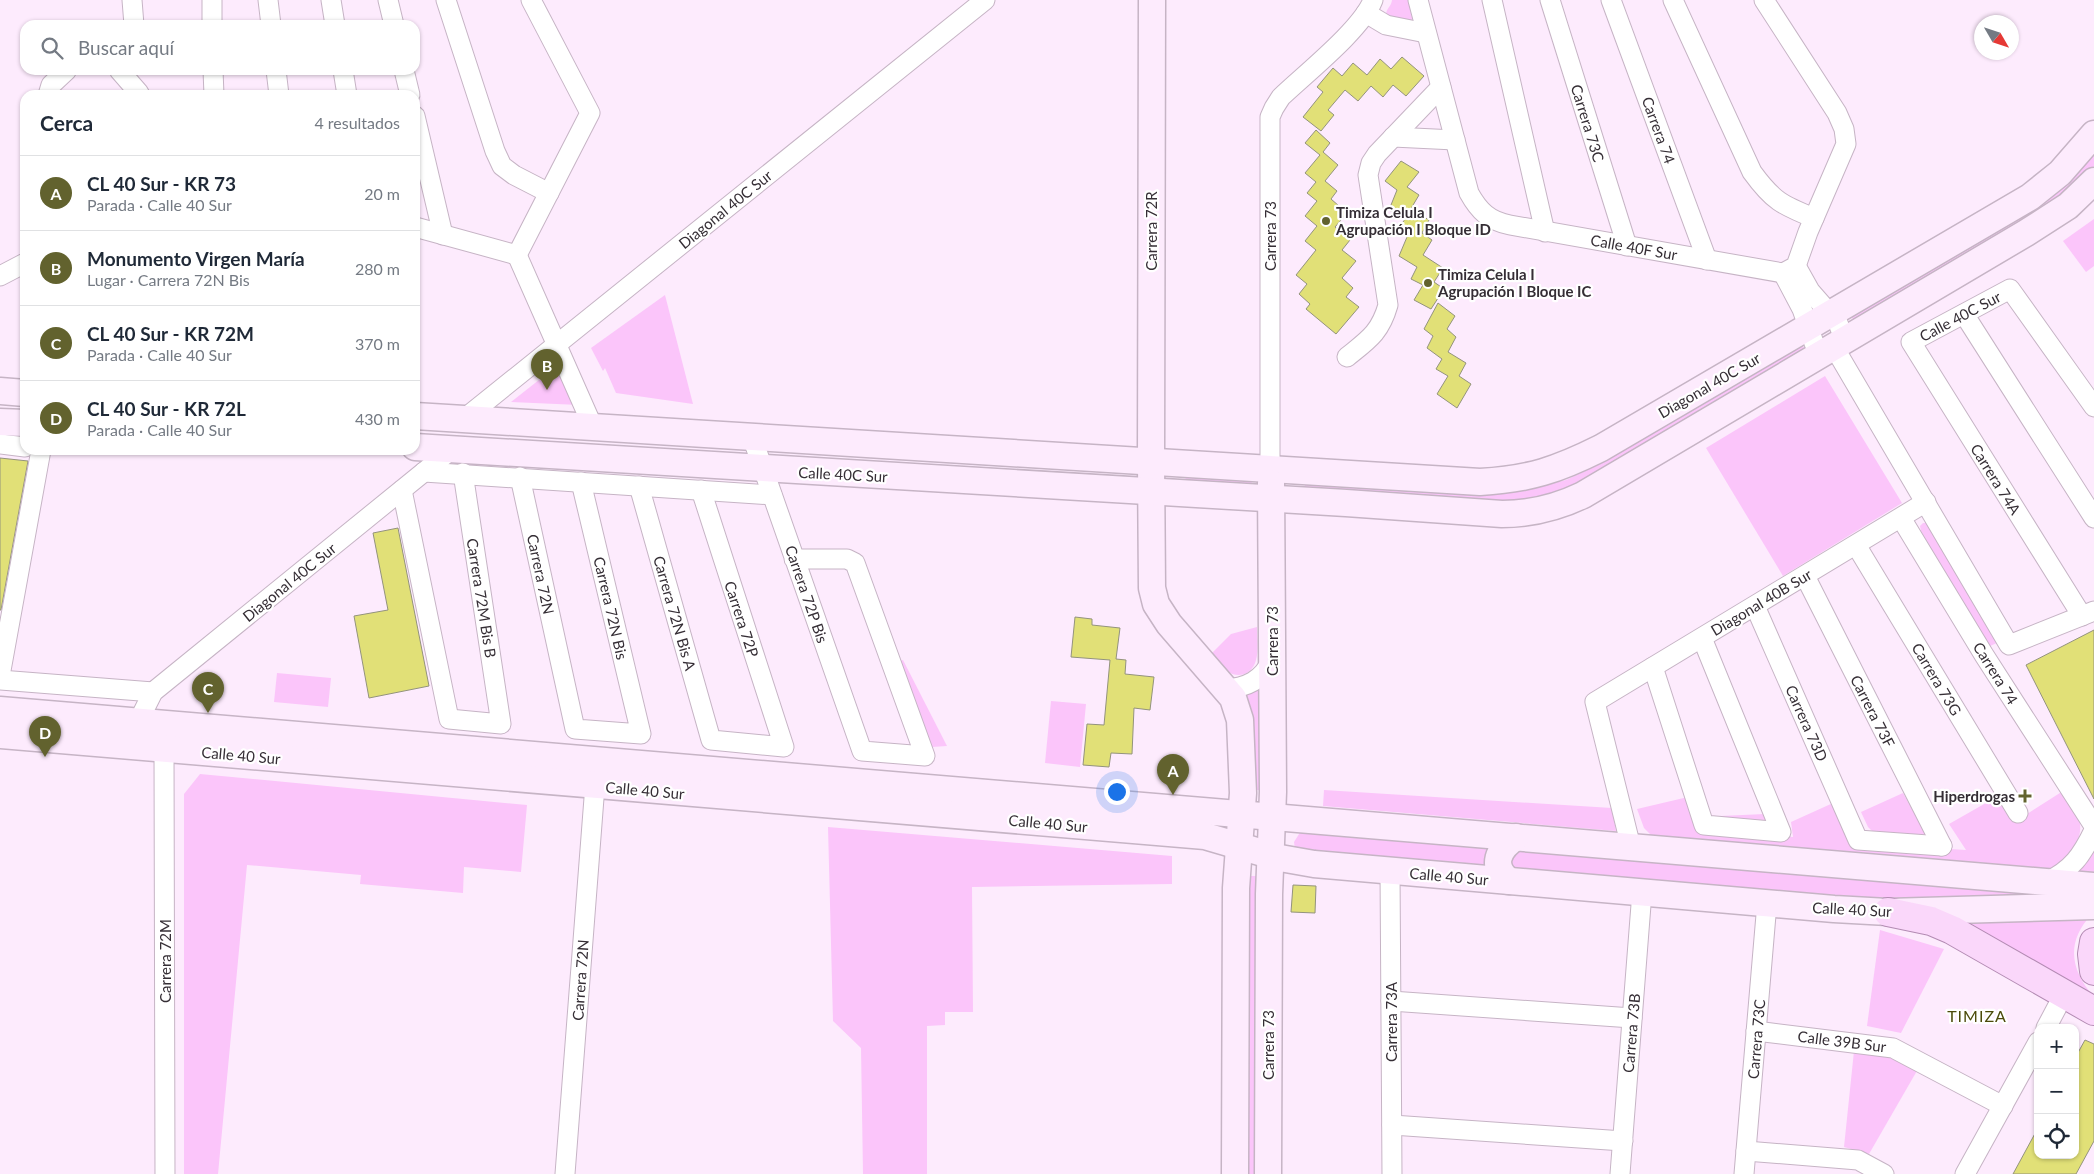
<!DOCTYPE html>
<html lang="es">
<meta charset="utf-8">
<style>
body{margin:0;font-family:Lato,sans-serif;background:#f6f6f7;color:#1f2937}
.controls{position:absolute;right:15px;bottom:15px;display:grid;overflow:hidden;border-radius:10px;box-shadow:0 1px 4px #0004}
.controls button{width:45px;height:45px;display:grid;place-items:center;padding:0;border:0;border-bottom:1px solid #e0e1e3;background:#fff;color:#1f2937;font:25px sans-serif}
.compass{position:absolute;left:1974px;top:15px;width:45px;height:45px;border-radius:50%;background:#fff;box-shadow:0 1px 4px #0004;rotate:129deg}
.you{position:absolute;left:1116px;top:791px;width:18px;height:18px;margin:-12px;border:4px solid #fff;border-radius:50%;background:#1a73e8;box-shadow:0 0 0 8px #1a73e833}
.badge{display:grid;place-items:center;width:32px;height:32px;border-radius:50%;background:#62622e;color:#fff;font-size:16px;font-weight:700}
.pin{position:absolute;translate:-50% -41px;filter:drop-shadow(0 1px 2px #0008)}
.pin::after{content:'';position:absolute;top:26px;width:18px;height:15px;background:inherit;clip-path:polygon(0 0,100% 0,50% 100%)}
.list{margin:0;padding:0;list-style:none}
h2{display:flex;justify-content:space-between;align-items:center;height:65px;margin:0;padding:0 20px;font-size:21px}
h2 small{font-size:16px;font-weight:400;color:#747a83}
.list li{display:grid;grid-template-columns:32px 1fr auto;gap:15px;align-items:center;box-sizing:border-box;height:75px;padding:0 20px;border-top:1px solid #e0e1e3}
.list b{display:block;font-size:19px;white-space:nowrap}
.list p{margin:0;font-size:16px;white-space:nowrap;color:#747a83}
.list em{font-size:16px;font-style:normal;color:#747a83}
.icon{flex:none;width:28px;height:28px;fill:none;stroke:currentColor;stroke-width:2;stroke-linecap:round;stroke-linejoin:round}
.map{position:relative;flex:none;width:2094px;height:1174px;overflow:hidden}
.search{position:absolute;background:#fff;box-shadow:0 1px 4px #0004;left:20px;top:20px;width:400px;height:55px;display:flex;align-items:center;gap:12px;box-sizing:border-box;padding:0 18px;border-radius:15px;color:#747a83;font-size:19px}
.panel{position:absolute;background:#fff;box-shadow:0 1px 4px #0004;left:20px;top:90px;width:400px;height:365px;border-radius:15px}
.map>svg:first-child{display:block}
.green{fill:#fbc5fa}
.building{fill:#e1e077;stroke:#93937d}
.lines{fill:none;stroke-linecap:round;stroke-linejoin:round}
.street-casing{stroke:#c6b4c5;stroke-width:21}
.secondary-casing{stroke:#c6b4c5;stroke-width:29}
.primary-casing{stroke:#b38bb3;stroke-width:30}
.street{stroke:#fff;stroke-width:19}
.secondary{stroke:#fdebfd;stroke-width:26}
.primary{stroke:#fad7fa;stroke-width:28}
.poi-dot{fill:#62622e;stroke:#fff;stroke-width:2}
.labels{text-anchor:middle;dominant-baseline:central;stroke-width:4.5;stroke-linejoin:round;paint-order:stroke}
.street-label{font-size:15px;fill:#352e35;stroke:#fff}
.poi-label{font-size:15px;font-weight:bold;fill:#352e35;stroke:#fff;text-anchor:start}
.neighbourhood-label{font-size:16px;letter-spacing:1px;fill:#4c4a0b;stroke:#fff}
</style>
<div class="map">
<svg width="2094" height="1174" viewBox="0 0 2094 1174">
<rect width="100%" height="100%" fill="#fdebfd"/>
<g class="green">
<path d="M1392 0H1408L1413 22 1389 19C1382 10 1391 9 1392 0Z"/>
<polygon points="2094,149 2094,166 2078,185 1856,325 1850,314"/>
<polygon points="2094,219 2094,266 2086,272 2063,241"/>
<polygon points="665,295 693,404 616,393 605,368 603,371 591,348"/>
<polygon points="1801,344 1808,353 1569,490 1535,499 1499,502 1305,491 1305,481 1496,492 1531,489 1566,480 1600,464"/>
<polygon points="558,365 579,405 511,402"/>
<polygon points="1825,376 1902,503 1783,576 1706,448"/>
<polygon points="1186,473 1252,477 1251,490 1185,486"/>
<polygon points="1923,523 1927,523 1999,642 1988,647 1921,531 1920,526"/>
<path d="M1257 627C1257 638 1259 650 1256 660 1253 673 1240 679 1228 672 1222 668 1217 659 1212 653L1231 634Z"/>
<polygon points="903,660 947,746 932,747 898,662"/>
<polygon points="277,673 331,678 328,707 274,702"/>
<polygon points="1261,686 1266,790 1249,790 1245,692"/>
<polygon points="1051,701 1086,704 1080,767 1045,763"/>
<polygon points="200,774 527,805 521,872 464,867 463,893 360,884 361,875 247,865 218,1174 184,1174 184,794"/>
<polygon points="1324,790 1612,808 1616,831 1323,806"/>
<path d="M2063 791C2067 798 2075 807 2078 815 2086 837 2071 857 2055 870L1651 835 1644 828 1637 809 1688 797 1699 828 1793 837 1791 822 1833 803 1852 843 1966 850 1949 824 2000 795 2027 814Z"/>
<polygon points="1903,793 1927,836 1872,831 1868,827 1861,812"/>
<polygon points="1765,814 1770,825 1721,822 1720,816"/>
<polygon points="828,827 1172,856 1172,884 972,887 973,1012 945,1012 945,1025 927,1026 927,1174 863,1174 861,1048 833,1021"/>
<polygon points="1301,831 1497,842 1492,873 1295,849 1294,842"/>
<polygon points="1521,846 2083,897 1893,899 1520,872 1510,865 1511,855"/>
<polygon points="2094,849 2094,876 2069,875"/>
<rect x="1247" y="876" width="14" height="298"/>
<path d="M2091 915C2066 942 2070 970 2094 997L1941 918Z"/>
<polygon points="1880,930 1944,949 1901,1033 1867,1026"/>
<polygon points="1854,1051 1888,1055 1918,1069 1869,1154 1844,1147"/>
</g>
<g class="building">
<polygon points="1402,57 1424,76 1406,96 1393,85 1383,97 1371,86 1358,101 1345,90 1328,110 1334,115 1321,131 1303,117 1323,92 1317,87 1333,68 1342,76 1353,63 1367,75 1380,59 1391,69"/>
<polygon points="1316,130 1330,143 1323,152 1338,165 1325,181 1337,191 1331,199 1347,213 1335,227 1350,240 1342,250 1356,261 1342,278 1353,288 1346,297 1359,307 1336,334 1306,309 1310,304 1299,294 1307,284 1296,275 1316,250 1305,241 1317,226 1305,216 1317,201 1307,193 1316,182 1305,173 1320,155 1305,143"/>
<polygon points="1401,161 1419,172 1407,187 1419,195 1406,217 1411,209 1429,220 1422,233 1432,240 1423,255 1443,268 1434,282 1444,289 1431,309 1414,300 1423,285 1411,279 1417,267 1399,256 1407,237 1397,231 1405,219 1389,210 1397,190 1385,181"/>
<polygon points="1438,303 1455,316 1447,329 1456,337 1448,352 1466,363 1459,376 1471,384 1457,408 1437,394 1448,376 1436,369 1442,359 1427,348 1433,336 1424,329"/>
<polygon points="0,458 28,461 1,610 0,610"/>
<polygon points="398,528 429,686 369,698 354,616 388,610 373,533"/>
<polygon points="1075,617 1092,619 1092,625 1120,628 1116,659 1126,660 1125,674 1154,677 1150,710 1134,708 1132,754 1111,753 1109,767 1083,765 1087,724 1104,725 1110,660 1071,657"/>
<polygon points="2094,630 2094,799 2026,665"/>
<polygon points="1293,885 1316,886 1315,913 1291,912"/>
<polygon points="2085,1040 2094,1044 2094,1141 2076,1174 2013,1174 2038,1128 2038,1155 2075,1155 2075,1058"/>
</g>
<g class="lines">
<defs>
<g id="street">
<polyline points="132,0 134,25"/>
<polyline points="212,0 212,25"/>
<polyline points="268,0 271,25"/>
<polyline points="331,0 335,25"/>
<polyline points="388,0 394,25"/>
<polyline points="446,0 495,151 502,166 514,175 549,193"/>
<path d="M1418 0 1469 193C1479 211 1489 221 1510 225L1783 273"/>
<polyline points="1492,0 1545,232"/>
<polyline points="1550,0 1627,246"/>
<polyline points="1611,0 1707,260"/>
<path d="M1673 0 1752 172C1773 201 1782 205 1814 218"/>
<polyline points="1764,0 1837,113 1844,129 1846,144 1808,232 1796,266 1783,273"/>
<polyline points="1366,13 1386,25 1426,33"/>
<polyline points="119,70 139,93"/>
<polyline points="213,70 214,95"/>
<polyline points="276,70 279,95"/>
<polyline points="343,70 347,95"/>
<polyline points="404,70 410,95"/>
<polyline points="48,95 51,85 67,70"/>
<polyline points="415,116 443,235"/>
<polyline points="1393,137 1455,140"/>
<polyline points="415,227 517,255"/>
<polyline points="517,255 590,113 531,0"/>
<polyline points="517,255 593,427"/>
<polyline points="1796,266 1810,291 1838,323 1845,341"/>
<polyline points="1783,273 1802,309 1814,343 1824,353"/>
<polyline points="0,276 25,263"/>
<polyline points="1964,314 2094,518"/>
<polyline points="1834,347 2009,645 2094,611"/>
<path d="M1347 357C1368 340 1380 333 1388 305L1368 175 1371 163 1377 154 1441 87"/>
<polyline points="464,419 985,0"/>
<polyline points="752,437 862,751 925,756 855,563 847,559 794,559"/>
<polyline points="0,444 25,447"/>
<path d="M1270 469V117L1274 108 1281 97C1305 74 1362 29 1373 0"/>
<polyline points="424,472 772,495"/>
<polyline points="520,477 575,729 641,734 581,482"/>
<polyline points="639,486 711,740 784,747 701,490"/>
<polyline points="402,490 449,719 501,724 463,473"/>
<polyline points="1901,518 1984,655 2094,826"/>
<polyline points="1856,545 2018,813"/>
<polyline points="1805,576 1942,846"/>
<polyline points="1755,606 1858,840 1942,846"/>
<polyline points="2082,616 1911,342 2010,289 2094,407"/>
<polyline points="1653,667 1704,825 1781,832 1702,638"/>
<polyline points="0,676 41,450"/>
<polyline points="0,680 153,692"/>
<path d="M1224 689C1247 688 1262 680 1272 660"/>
<polyline points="138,722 153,692 451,450"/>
<polyline points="164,749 165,1174"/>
<polyline points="1631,847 1595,702 1926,502"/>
<polyline points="1390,871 1392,1174"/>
<path d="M2046 882C2072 870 2082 855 2094 830"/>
<polyline points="1391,1001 1632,1018"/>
<polyline points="2046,1028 2064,994"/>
<polyline points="1756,1031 1893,1048 2003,1106"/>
<polyline points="1392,1125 1623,1141"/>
<polyline points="1746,1151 1858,1160 1884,1174"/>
<polyline points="565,1174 595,785 598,774"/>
<polyline points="1620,1174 1642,892"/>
<polyline points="1744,1174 1767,903"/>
<polyline points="1965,1174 2038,1042"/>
</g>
<g id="secondary">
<polyline points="1152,0 1151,462 1152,588 1156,604 1169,624 1233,698 1240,720 1243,793 1236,888 1235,1174"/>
<polyline points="0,391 25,393"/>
<path d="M415 416 1480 482C1530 479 1557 470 1601 448L2030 197 2060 173 2094 134"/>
<polyline points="0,422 25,423"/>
<path d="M415 447 1346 503 1502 514C1531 514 1556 508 1583 495L2026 233 2068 206 2094 181"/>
<polyline points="0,710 2094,886"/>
<polyline points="0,735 1205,836 1280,858 1314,864 1834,909 1888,912 2094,906"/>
<path d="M1509 881C1490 866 1498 849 1516 837"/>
<polyline points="1268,1174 1269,894 1273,792 1271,483"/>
</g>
<g id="primary">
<polyline points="1888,912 1931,921 1952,930 2094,1011"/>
<polyline points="2094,942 2092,954 2094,971"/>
</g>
</defs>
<use href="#street" class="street-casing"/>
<use href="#secondary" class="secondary-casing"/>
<use href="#primary" class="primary-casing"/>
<use href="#street" class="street"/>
<use href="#secondary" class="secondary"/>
<use href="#primary" class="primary"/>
</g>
<g class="poi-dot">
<circle cx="1326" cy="221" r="5"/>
<circle cx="1428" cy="283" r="5"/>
<path d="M2022.5 788.5h5v5h5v5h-5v5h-5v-5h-5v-5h5z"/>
</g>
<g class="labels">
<g class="street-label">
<text transform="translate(1588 123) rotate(73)">Carrera 73C</text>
<text transform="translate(1659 130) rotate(70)">Carrera 74</text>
<text transform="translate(725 209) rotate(-39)">Diagonal 40C Sur</text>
<text transform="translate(1151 231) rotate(-90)">Carrera 72R</text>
<text transform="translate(1270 236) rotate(-90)">Carrera 73</text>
<text transform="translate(1634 247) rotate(10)">Calle 40F Sur</text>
<text transform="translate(1960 316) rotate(-28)">Calle 40C Sur</text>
<text transform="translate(1709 385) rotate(-30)">Diagonal 40C Sur</text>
<text transform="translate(843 474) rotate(3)">Calle 40C Sur</text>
<text transform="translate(1996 479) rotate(58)">Carrera 74A</text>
<text transform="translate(541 574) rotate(78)">Carrera 72N</text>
<text transform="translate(289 582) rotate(-39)">Diagonal 40C Sur</text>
<text transform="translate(807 594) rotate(71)">Carrera 72P Bis</text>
<text transform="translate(482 598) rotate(81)">Carrera 72M Bis B</text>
<text transform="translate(1761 602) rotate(-31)">Diagonal 40B Sur</text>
<text transform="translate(611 608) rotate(77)">Carrera 72N Bis</text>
<text transform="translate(675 613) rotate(74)">Carrera 72N Bis A</text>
<text transform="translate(742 619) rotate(72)">Carrera 72P</text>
<text transform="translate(1272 641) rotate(-90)">Carrera 73</text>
<text transform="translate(1996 673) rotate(58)">Carrera 74</text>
<text transform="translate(1937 679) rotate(59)">Carrera 73G</text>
<text transform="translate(1873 711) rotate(63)">Carrera 73F</text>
<text transform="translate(1807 723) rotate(66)">Carrera 73D</text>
<text transform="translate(241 755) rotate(5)">Calle 40 Sur</text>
<text transform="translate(645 790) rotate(5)">Calle 40 Sur</text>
<text transform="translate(1048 823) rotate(5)">Calle 40 Sur</text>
<text transform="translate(1449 876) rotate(5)">Calle 40 Sur</text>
<text transform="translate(1852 909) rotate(3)">Calle 40 Sur</text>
<text transform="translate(165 961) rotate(-90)">Carrera 72M</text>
<text transform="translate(580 980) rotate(-86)">Carrera 72N</text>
<text transform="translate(1391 1022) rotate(-90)">Carrera 73A</text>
<text transform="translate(1631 1033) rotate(-85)">Carrera 73B</text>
<text transform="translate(1756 1039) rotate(-85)">Carrera 73C</text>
<text transform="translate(1842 1041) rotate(7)">Calle 39B Sur</text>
<text transform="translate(1268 1045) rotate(-90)">Carrera 73</text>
</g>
<g class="poi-label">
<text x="1336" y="212">Timiza Celula I<tspan x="1336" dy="17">Agrupación I Bloque ID</tspan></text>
<text x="1438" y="274">Timiza Celula I<tspan x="1438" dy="17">Agrupación I Bloque IC</tspan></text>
<text x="2015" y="796" text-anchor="end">Hiperdrogas</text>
</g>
<g class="neighbourhood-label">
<text x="1977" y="1015">TIMIZA</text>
</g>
</g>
</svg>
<div class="controls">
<button>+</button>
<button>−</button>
<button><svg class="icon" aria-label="locate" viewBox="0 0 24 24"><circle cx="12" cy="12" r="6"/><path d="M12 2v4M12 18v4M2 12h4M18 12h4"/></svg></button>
</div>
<svg class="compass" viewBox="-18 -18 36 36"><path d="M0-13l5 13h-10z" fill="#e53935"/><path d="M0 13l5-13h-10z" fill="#747a83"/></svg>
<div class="you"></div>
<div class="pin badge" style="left:1173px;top:795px">A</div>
<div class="pin badge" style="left:547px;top:390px">B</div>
<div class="pin badge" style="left:208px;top:713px">C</div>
<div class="pin badge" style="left:45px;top:757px">D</div>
<div class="search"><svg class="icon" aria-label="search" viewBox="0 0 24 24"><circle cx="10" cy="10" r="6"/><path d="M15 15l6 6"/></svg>Buscar aquí</div>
<section class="panel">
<h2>Cerca<small>4 resultados</small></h2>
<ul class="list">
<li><span class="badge">A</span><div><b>CL 40 Sur - KR 73</b><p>Parada · Calle 40 Sur</p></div><em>20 m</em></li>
<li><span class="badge">B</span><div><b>Monumento Virgen María</b><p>Lugar · Carrera 72N Bis</p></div><em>280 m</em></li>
<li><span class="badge">C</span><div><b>CL 40 Sur - KR 72M</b><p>Parada · Calle 40 Sur</p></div><em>370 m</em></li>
<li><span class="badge">D</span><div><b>CL 40 Sur - KR 72L</b><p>Parada · Calle 40 Sur</p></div><em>430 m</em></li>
</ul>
</section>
</div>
